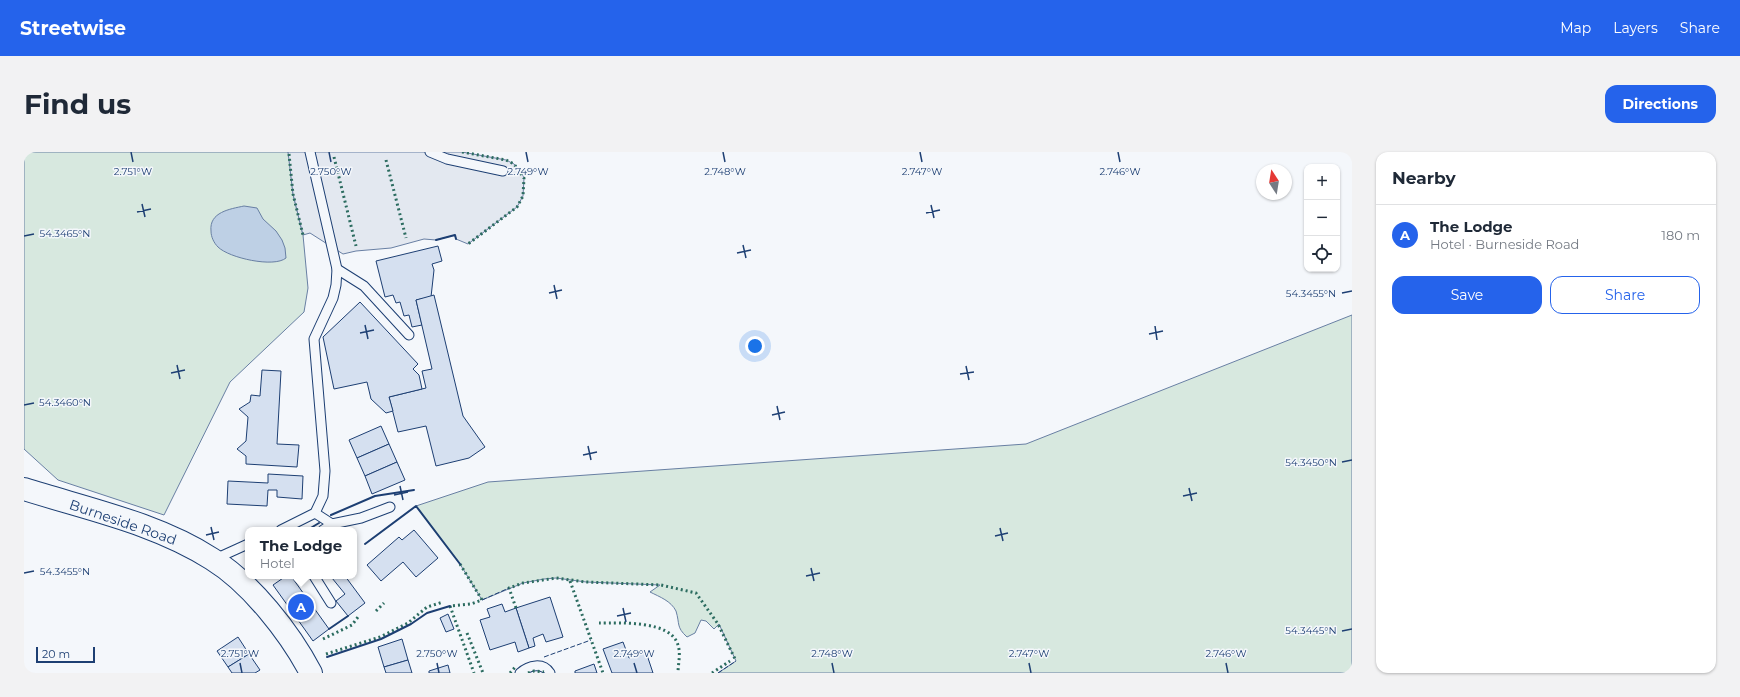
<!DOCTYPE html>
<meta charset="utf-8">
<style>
body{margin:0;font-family:Montserrat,sans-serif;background:#f2f2f3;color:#1f2937}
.controls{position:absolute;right:12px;top:12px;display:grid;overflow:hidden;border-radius:8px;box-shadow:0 1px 3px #0004}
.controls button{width:36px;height:36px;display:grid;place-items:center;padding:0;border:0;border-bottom:1px solid #e0e1e3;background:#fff;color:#1f2937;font:20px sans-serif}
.compass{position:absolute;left:1232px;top:12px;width:36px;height:36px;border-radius:50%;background:#fff;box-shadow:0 1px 3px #0004;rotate:348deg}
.scale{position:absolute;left:12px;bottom:10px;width:59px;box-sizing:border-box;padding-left:4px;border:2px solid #1d3f73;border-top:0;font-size:11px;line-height:14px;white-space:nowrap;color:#1d3f73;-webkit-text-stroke:3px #f4f7fb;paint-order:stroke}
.you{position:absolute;left:731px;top:194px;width:14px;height:14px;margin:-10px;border:3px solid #fff;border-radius:50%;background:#1a73e8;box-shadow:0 0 0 6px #1a73e833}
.badge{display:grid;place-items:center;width:26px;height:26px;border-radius:50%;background:#2563eb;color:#fff;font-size:13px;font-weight:700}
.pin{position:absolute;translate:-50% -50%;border:2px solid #fff;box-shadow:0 1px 4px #0006}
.popup{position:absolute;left:221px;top:375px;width:112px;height:52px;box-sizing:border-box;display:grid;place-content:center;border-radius:8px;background:#fff;filter:drop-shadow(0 1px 3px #0005);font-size:13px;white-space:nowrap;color:#747a83}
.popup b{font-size:15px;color:#1f2937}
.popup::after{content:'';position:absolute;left:50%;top:100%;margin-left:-8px;border:8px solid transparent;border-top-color:#fff}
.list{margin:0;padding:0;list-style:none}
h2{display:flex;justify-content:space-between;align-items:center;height:52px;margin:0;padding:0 16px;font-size:17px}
h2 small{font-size:13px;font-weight:400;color:#747a83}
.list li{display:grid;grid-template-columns:26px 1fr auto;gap:12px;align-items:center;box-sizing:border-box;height:60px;padding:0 16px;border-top:1px solid #e0e1e3}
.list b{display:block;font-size:15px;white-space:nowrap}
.list p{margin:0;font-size:13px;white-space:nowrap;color:#747a83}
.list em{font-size:13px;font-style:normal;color:#747a83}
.actions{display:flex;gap:8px;padding:12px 16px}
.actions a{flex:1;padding:9px 0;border:1px solid #2563eb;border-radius:12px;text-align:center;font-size:14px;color:#2563eb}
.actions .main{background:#2563eb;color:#fff}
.icon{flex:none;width:22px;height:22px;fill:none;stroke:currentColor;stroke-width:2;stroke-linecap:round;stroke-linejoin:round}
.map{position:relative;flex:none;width:1328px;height:521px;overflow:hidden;border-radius:12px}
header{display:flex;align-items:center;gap:24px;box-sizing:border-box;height:56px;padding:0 20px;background:#2563eb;color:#fff}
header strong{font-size:19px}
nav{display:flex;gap:22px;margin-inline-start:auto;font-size:14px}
.intro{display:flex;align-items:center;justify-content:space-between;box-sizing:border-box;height:96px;padding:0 24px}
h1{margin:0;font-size:28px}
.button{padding:10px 18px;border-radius:12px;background:#2563eb;color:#fff;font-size:14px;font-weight:700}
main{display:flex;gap:24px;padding:0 24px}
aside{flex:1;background:#fff;border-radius:12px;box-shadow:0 1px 3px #0004}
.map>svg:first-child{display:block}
.green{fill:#d7e8df;stroke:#687fa3}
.parking{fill:#e3e8f0;stroke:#687fa3}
.water{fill:#bed0e5;stroke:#687fa3}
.building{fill:#d5e0f0;stroke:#1d3f73}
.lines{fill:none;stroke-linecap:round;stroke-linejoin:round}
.service-casing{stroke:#1d3f73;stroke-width:11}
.tertiary-casing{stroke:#1d3f73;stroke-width:24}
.service{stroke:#f4f7fb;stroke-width:9}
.tertiary{stroke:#f4f7fb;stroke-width:22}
.hedge{stroke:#2c6c60;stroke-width:3;stroke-dasharray:2 3;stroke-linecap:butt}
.fence{stroke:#1d3f73;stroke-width:1;stroke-dasharray:5 2;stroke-linecap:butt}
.wall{stroke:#1d3f73;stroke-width:2}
.ticks{fill:none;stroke:#1d3f73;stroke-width:1.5}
.labels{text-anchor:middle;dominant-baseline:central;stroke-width:3;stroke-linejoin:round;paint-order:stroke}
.street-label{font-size:14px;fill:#1d3f73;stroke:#f4f7fb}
.ticks-label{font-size:10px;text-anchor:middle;fill:#1d3f73;stroke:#f4f7fb;stroke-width:3;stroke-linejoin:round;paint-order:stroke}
</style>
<header>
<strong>Streetwise</strong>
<nav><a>Map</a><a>Layers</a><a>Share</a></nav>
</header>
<div class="intro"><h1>Find us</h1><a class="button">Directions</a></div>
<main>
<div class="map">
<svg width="1328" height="521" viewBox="0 0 1328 521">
<rect width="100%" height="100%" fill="#f4f7fb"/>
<g class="green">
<polygon points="0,0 264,0 265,2 269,42 279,83 284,136 280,160 206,230 140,363 34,328 0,297"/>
<path d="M1328 163V521H694L712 509 695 472 690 477 682 469 677 468 671 481 663 485C652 475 656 472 652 459 647 449 636 445 626 440L636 433 562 430 532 426 520 427 499 431 458 448 436 412 392 354 464 330 1002 292Z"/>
</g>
<polygon class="parking" points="264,0 438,0 482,8 490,12 497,19 500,26 499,44 493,55 444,92 432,87 431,83 412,88 400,87 367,96 332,99 319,102 286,81 279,83 269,42"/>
<path class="water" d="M220 54 233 56 239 67 252 79 258 88 261 96 262 106C250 116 205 106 194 95 190 91 187 85 187 79 185 60 206 57 220 54Z"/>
<g class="building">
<polygon points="414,94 418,109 408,112 410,118 407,145 392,148 398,173 388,175 385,163 380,164 376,150 372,151 369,143 361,145 352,109"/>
<polygon points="410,143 439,264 461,295 445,306 412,314 402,274 374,280 365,245 402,236 398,219 408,217 392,148"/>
<polygon points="336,150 394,212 389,217 395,223 398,237 365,245 369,259 362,261 347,247 343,230 310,237 299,185"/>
<polygon points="238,218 257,219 253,292 275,293 273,315 222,312 222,304 213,297 222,289 224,265 215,257 226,250 227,243 236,244"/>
<polygon points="357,274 365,292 333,306 325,288"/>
<polygon points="365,292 373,310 341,324 333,306"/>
<polygon points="373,310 381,328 348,342 341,324"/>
<polygon points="244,322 279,324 278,347 253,345 253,338 244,338 243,354 203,352 204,329 244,331"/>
<polygon points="390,378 414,406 392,425 379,410 357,429 343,413 375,385 378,388"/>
<polygon points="262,424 267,424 305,477 289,489 249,433"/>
<polygon points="310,424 321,424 341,451 324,464 312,449 321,442 308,426"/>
<polygon points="526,445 539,485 522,490 519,482 509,486 511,494 505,496 492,456"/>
<polygon points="478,452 481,460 492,456 505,496 494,500 491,490 466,498 456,468 466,465 463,457"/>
<polygon points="424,462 430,477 422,480 416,466"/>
<polygon points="214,485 225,502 204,515 193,499"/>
<polygon points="378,487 384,508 360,515 354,495"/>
<polygon points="599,490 605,506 622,500 629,521 588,521 579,497"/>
<polygon points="225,502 236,518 231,521 208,521 204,515"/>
<polygon points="384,508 388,521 362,521 360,515"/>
<polygon points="570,512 573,521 551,521 551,519"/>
<polygon points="424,513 426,521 405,521 405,519"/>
</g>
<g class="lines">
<defs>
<g id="service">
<polyline points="406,0 423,7 479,19"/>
<polyline points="313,117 340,134 385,183"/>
<polyline points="291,361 308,372 337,366 366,355"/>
<polyline points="257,378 291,361 299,344 301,319 290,187 309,146 312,133 313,117 286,0"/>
<polyline points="299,378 308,372"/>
<polyline points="191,407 224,392"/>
<polyline points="290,424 307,451"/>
<path d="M496 521C505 513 519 510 526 521"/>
</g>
<path id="tertiary" d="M0 337C63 357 132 371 188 407 227 431 266 481 287 521"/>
</defs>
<use href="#service" class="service-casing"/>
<use href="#tertiary" class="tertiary-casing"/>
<use href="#service" class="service"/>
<use href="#tertiary" class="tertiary"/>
<g class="hedge">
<polyline points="438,0 482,8 490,12 500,26 499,44 493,55 444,92"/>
<polyline points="265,2 269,42 279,83"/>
<polyline points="310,5 332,94"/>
<polyline points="362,8 382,86"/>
<polyline points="436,412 458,448 447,452 426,454 450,521"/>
<polyline points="546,429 579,521"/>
<polyline points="492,456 485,436 499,431 532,426 562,430 637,433 672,441 694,472 712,509"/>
<polyline points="352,459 360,451"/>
<path d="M575 471C596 471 647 468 654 493 657 502 654 512 654 521"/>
<polyline points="443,481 459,521"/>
<polyline points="299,487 328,473 334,465"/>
<polyline points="302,502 356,485 384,471 403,455 419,450"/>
<polyline points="486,521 492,514"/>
<polyline points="504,521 510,519 520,520"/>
<polyline points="688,521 706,509"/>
</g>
<g class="fence">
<polyline points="458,448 485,436"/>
<polyline points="520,505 567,488"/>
<polyline points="520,520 520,521"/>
<polyline points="694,521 712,509"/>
</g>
<g class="wall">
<polyline points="412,88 431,83 432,87"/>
<polyline points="307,363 351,344 390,338"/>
<polyline points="286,378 285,377 295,371"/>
<polyline points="341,392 392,354 436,412"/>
<polyline points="305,477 324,464"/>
<polyline points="303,505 357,487 387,472 403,461 426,454"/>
</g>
</g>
<path class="ticks" d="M107 0 109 10M305 0 307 10M502 0 504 10M699 0 701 10M896 0 898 10M1094 0 1096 10M118 52 121 65M907 53 910 66M113 60 127 57M902 61 916 58M0 84 10 82M719 93 722 106M713 101 727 98M530 133 533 147M525 141 538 138M1318 141 1328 139M341 173 344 187M1131 174 1133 188M336 181 350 178M1125 182 1139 179M153 213 156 227M942 214 945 228M147 221 161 218M936 222 950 220M0 253 10 251M753 254 756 268M748 263 761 260M564 294 567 308M559 303 573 300M1318 310 1328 308M376 334 379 348M1165 336 1168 349M370 343 384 340M1159 344 1173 341M187 375 190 388M976 376 979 389M182 383 195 380M971 384 984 381M787 416 790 429M0 421 10 419M782 424 796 421M599 456 602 470M593 464 607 461M1318 479 1328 477M216 511 218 521M413 511 415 521M610 511 613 521M808 511 810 521M1005 511 1007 521M1202 511 1204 521"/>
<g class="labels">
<g class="street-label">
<text transform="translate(99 370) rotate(19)">Burneside Road</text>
</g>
</g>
<g class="ticks-label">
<text x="109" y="23">2.751°W</text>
<text x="307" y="23">2.750°W</text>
<text x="504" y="23">2.749°W</text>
<text x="701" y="23">2.748°W</text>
<text x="898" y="23">2.747°W</text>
<text x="1096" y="23">2.746°W</text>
<text x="41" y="85">54.3465°N</text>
<text x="1287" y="145">54.3455°N</text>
<text x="41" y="254">54.3460°N</text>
<text x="1287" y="314">54.3450°N</text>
<text x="41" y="423">54.3455°N</text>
<text x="1287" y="482">54.3445°N</text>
<text x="216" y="505">2.751°W</text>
<text x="413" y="505">2.750°W</text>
<text x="610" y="505">2.749°W</text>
<text x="808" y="505">2.748°W</text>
<text x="1005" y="505">2.747°W</text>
<text x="1202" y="505">2.746°W</text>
</g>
</svg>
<div class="controls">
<button>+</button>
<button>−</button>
<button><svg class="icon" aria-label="locate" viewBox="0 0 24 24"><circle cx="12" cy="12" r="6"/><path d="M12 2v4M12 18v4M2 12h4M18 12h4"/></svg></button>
</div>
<svg class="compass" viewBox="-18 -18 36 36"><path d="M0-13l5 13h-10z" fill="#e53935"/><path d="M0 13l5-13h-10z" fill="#747a83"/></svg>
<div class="scale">20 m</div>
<div class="you"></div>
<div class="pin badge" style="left:277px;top:455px">A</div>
<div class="popup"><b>The Lodge</b>Hotel</div>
</div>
<aside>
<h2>Nearby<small></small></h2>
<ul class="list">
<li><span class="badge">A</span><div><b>The Lodge</b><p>Hotel · Burneside Road</p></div><em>180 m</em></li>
</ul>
<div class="actions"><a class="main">Save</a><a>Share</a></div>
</aside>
</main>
